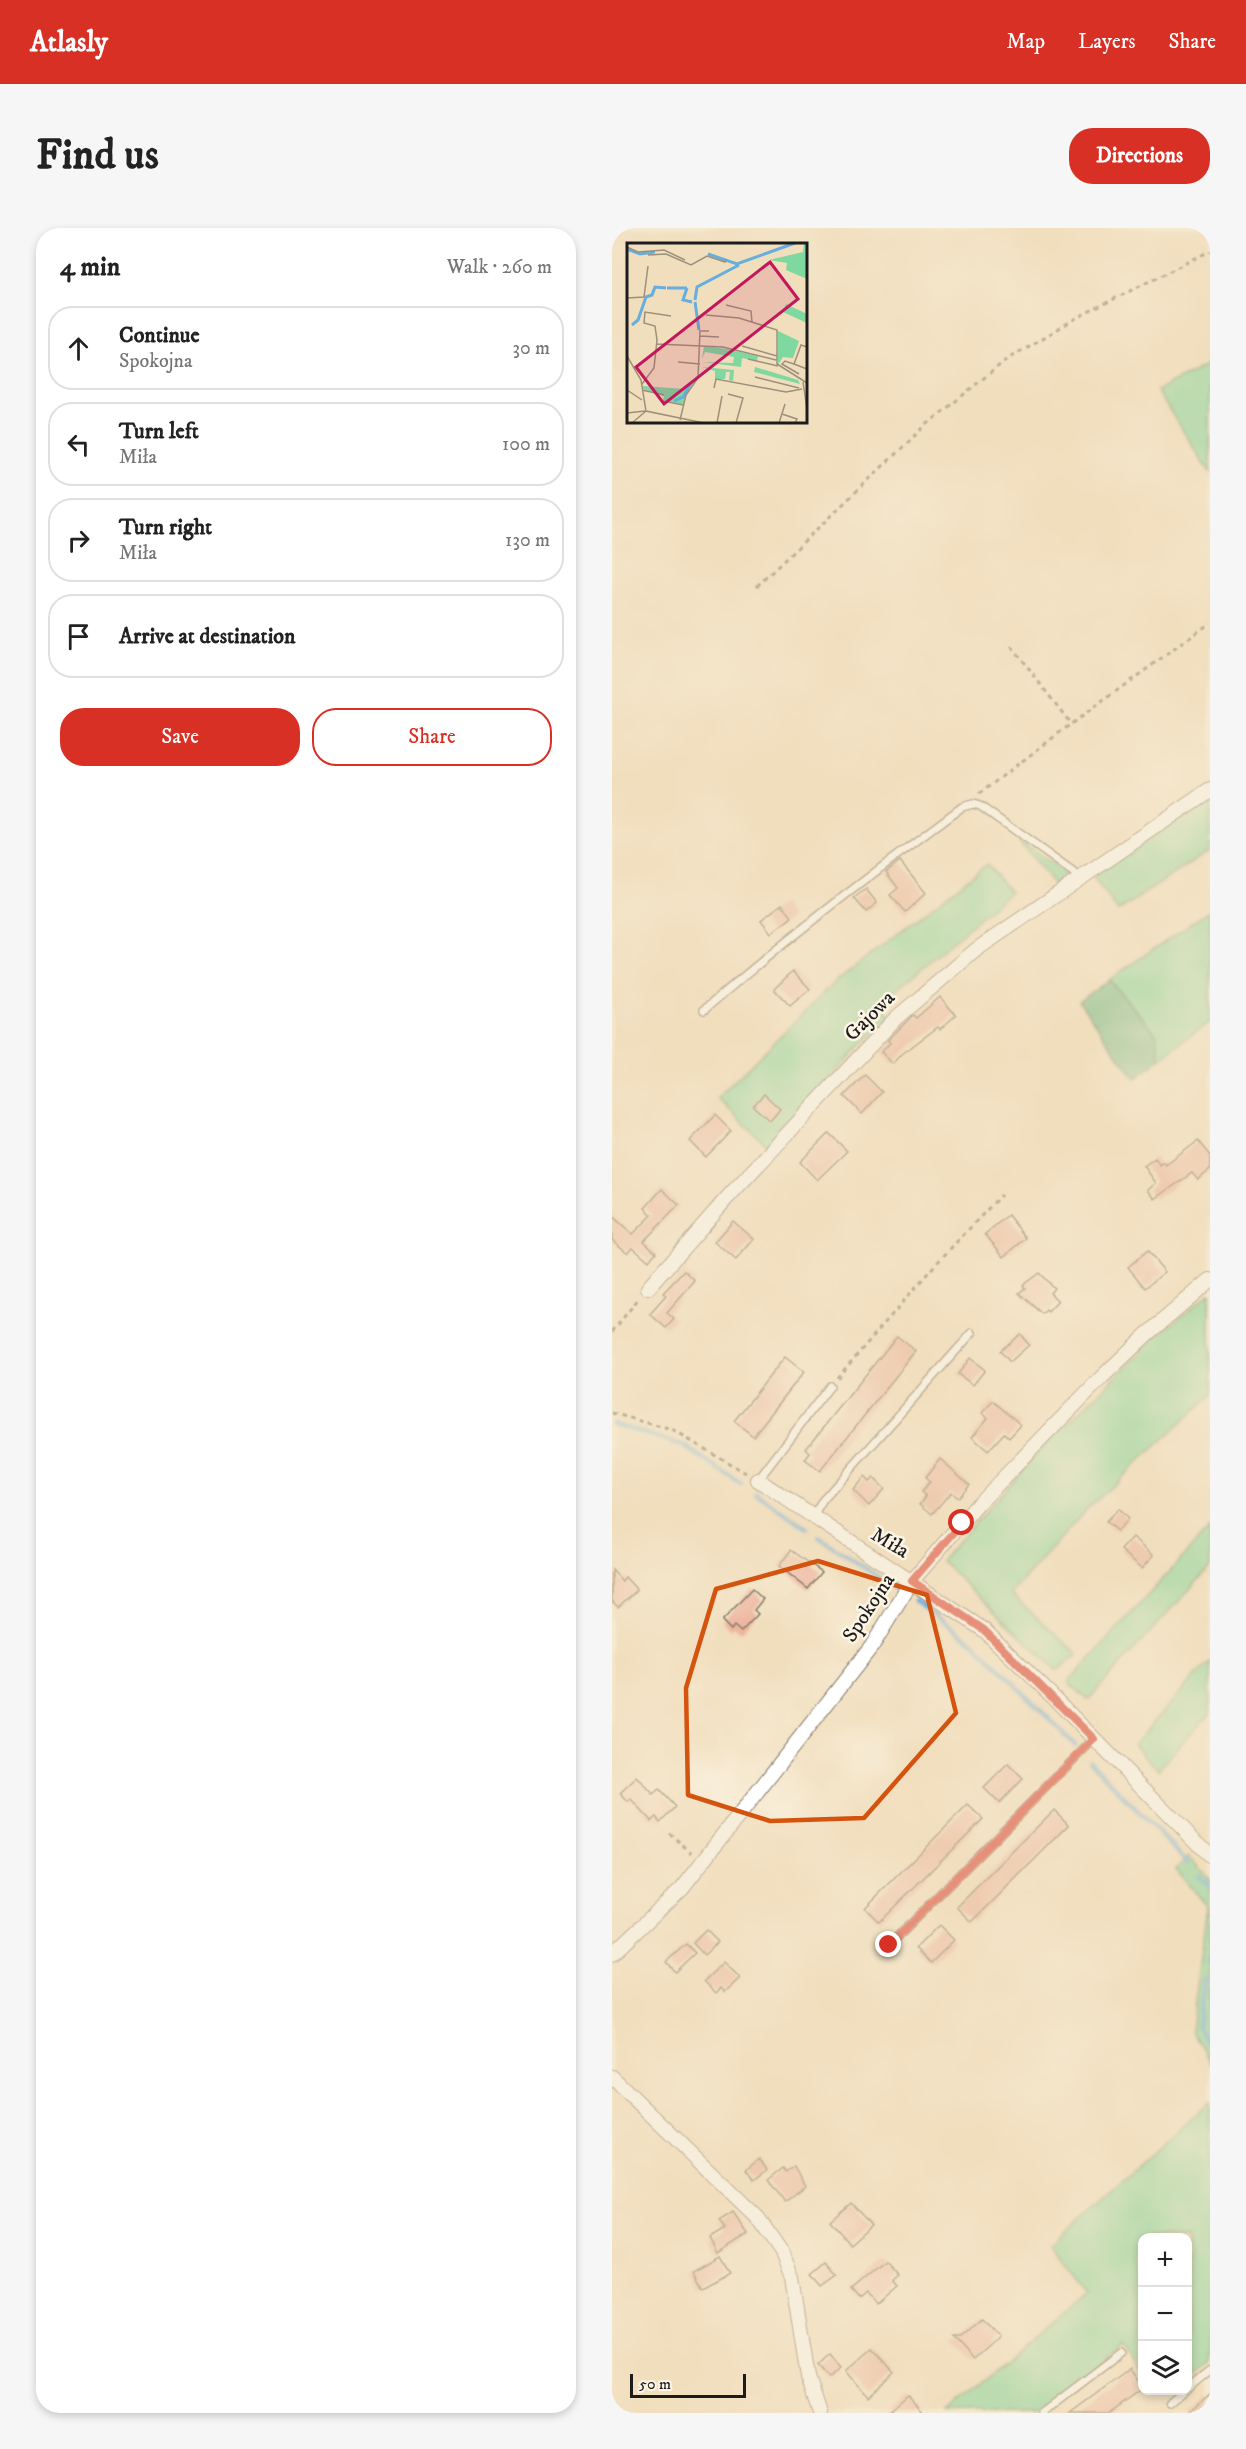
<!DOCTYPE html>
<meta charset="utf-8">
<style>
body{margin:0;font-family:"IM FELL DW Pica",serif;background:#f6f6f6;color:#222}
.controls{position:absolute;right:18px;bottom:18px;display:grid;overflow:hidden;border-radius:12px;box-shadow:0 3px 9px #0003}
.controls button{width:54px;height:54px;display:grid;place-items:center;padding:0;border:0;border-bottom:2px solid #e0e0e0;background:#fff;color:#222;font:30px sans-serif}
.scale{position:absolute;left:18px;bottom:15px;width:116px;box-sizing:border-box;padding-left:6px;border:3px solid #1c1c1c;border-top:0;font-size:16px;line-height:21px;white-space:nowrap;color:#1c1c1c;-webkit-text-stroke:4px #fcf5e5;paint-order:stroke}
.stop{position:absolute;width:18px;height:18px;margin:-14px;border:4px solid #d93025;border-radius:50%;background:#fff}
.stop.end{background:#d93025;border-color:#fff;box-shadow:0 2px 6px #0008}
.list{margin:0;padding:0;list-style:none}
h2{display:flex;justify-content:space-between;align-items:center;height:78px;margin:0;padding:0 24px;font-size:26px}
h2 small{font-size:20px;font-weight:400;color:#767676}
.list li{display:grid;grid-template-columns:39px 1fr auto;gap:18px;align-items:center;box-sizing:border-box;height:84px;margin:0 12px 12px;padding:0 12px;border:2px solid #e0e0e0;border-radius:24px}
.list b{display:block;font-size:22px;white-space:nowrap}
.list p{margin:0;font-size:20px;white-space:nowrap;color:#767676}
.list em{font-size:20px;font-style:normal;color:#767676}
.actions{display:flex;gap:12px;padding:18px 24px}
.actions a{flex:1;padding:14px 0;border:2px solid #d93025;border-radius:24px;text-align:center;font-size:21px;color:#d93025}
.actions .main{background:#d93025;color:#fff}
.icon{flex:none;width:33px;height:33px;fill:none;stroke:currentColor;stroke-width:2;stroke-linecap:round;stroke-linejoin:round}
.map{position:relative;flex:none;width:598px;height:2185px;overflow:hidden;border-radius:24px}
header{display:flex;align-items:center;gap:36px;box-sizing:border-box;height:84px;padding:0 30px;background:#d93025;color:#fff}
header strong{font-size:28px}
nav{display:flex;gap:33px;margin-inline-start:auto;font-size:21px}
.intro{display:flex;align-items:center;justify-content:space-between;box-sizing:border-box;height:144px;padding:0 36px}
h1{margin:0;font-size:42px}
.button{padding:15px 27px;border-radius:24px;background:#d93025;color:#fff;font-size:21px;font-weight:700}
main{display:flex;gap:36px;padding:0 36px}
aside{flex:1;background:#fff;border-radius:24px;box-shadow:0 3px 9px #0003}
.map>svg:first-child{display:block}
.green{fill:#7ed89f;stroke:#4d7a5e;stroke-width:1.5}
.forest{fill:#66b886;stroke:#416a51;stroke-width:1.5}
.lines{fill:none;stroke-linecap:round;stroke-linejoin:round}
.stream{stroke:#65aedd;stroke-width:4.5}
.building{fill:#edb39c}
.service-casing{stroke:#867d6c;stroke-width:10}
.minor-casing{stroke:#867d6c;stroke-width:16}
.path{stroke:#867d6c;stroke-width:3;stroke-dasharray:4.5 4.5;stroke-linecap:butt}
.service{stroke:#fff;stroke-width:7}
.minor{stroke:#fff;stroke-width:14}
.route{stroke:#d93025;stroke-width:8}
.marked{fill:none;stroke:#d4530e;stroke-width:4.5;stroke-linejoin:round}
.labels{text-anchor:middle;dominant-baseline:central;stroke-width:5;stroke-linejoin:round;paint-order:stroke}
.street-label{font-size:21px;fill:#1c1c1c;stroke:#fcf5e5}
.inset-river{fill:none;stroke:#65aedd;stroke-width:3}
.inset-road{fill:none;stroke:#9c907d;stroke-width:1.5}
.view{fill:#c2185b;fill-opacity:0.15;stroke:#c2185b;stroke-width:3}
.inset-edge{fill:none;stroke:#1c1c1c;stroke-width:3}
</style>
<header>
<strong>Atlasly</strong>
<nav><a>Map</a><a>Layers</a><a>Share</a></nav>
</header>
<div class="intro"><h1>Find us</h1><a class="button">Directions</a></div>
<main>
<aside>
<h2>4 min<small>Walk · 260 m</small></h2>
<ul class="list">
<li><svg class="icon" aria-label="ahead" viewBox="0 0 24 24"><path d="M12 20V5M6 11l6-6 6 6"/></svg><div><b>Continue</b><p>Spokojna</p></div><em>30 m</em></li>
<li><svg class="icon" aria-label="left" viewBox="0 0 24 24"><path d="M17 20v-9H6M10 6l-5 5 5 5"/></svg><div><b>Turn left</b><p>Miła</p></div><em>100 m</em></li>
<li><svg class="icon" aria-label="right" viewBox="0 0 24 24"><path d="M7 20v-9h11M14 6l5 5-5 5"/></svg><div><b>Turn right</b><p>Miła</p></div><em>130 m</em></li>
<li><svg class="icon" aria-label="arrive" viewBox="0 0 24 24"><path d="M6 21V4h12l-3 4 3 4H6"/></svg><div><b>Arrive at destination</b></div></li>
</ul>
<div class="actions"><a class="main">Save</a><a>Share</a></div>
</aside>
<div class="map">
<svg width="598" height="2185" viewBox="0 0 598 2185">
<rect width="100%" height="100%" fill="#fcf5e5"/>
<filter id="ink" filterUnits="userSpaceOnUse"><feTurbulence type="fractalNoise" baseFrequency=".0167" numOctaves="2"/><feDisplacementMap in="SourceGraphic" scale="12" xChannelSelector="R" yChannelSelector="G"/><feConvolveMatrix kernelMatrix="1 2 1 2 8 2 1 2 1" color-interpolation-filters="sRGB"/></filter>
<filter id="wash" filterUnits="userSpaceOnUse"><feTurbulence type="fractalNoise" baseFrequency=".008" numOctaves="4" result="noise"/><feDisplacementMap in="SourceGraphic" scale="24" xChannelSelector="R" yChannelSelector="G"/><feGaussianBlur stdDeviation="1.35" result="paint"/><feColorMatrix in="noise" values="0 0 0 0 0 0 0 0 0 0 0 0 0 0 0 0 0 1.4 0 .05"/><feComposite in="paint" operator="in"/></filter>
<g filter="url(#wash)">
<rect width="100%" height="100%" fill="#f1debd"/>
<g class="green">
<polygon points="598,135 598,244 545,163"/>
<polygon points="598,570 598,622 506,683 481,649"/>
<polygon points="405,611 448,641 455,650 444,659"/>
<polygon points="375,636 398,664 268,776 279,789 252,814 156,918 105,870 223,754"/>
<polygon points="598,682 598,794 548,831 545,806 497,752"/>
<polygon points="598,1064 598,1168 473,1283 399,1366 465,1426 445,1443 329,1333 428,1222 542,1111"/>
<polygon points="598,1300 598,1339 476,1472 456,1454"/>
<polygon points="598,1433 598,1484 546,1542 522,1516"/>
<polygon points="577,1628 598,1651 598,1834 579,1803 596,1679 564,1641"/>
<polygon points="598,1874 598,2135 576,2153 576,2010 530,2010 530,2146 511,2117 422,2185 335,2185 475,2065 438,2017"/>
</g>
<polygon class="forest" points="497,752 545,806 548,831 523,851 467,773"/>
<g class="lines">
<g class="stream">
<polyline points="0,1196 71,1217 129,1256"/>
<polyline points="144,1265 195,1300"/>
<polyline points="207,1309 284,1361"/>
<polyline points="303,1373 361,1414 463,1517"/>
<polyline points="478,1533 576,1635"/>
<polyline points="587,1648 598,1658"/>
<polyline points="596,1733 598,1726"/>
<polyline points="593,1750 586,1799 598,1821"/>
</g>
</g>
<g id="blocks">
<g class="building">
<polygon points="288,633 314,665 293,684 278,667 286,660 274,644"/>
<polygon points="254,661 265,675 254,684 242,670"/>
<polygon points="170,676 180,689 159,705 149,692"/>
<polygon points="181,743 198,761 178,778 162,761"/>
<polygon points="328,769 344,787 328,801 326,799 290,826 281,836 269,824 278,815 276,812 301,787 304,790"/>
<polygon points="253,847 270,864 250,886 232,868"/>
<polygon points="152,866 168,881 158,893 141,878"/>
<polygon points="103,887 119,903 94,929 78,913"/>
<polygon points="217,905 235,923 205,952 188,934"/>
<polygon points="586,913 598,928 598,942 586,952 580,945 543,971 536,962 544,955 532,938 543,930 548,937 552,934 554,937"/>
<polygon points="50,961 67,977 32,1013 44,1024 37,1033 21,1019 16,1025 0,1012 0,988 21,1006 40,987 33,980"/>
<polygon points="396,987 414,1010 392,1029 373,1006"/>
<polygon points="121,993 142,1011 124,1032 103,1014"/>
<polygon points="535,1023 553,1044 533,1060 516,1039"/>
<polygon points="72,1043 83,1053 55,1085 62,1091 54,1100 38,1086 54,1068 51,1065"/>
<polygon points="427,1045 442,1060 438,1065 446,1073 436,1084 434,1082 430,1086 407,1065 413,1060 411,1057"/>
<polygon points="408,1106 417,1117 398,1134 388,1123"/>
<polygon points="285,1108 304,1123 208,1243 193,1232 198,1225 194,1221"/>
<polygon points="173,1129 192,1144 141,1208 122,1193"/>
<polygon points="358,1130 373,1142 361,1157 346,1146"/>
<polygon points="381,1173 409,1197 397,1210 392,1205 376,1223 360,1209 376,1190 370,1185"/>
<polygon points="328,1231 357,1256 345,1270 339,1264 320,1286 308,1276 314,1268 309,1264 318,1254 313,1250"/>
<polygon points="252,1249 257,1254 261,1250 272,1261 257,1278 241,1262"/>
<polygon points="506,1281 516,1291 505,1303 494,1294"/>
<polygon points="521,1309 542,1327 530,1340 509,1322"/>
<polygon points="179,1322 210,1344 196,1361 167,1338"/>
<polygon points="0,1342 10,1353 13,1349 25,1362 6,1379 0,1373"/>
<polygon points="140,1361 151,1371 142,1382 146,1386 129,1404 122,1398 119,1402 110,1393"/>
<polygon points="396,1536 411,1551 387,1575 372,1560"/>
<polygon points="25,1549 41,1567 47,1562 63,1579 48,1594 44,1589 39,1593 19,1571 16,1574 8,1565"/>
<polygon points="356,1577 371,1591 267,1694 253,1680"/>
<polygon points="442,1582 457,1597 360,1694 345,1679"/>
<polygon points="327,1697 342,1712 319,1735 304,1720"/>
<polygon points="94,1702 106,1714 92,1727 81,1715"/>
<polygon points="74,1716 83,1725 63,1744 54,1734"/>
<polygon points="112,1734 128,1750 113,1764 109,1760 104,1765 92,1753"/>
<polygon points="147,1931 155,1942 142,1952 134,1942"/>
<polygon points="182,1938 193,1958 173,1974 156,1952 171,1940 174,1944"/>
<polygon points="239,1975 259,1997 238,2016 218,1993"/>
<polygon points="121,1984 136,2006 106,2025 98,2010 113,2001 107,1993"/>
<polygon points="108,2028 118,2045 91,2060 82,2043"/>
<polygon points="273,2033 286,2047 280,2052 285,2058 264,2076 254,2065 247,2071 239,2062"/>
<polygon points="214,2034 225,2047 210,2058 200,2046"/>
<polygon points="370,2091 386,2109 361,2132 342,2111 347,2111"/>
<polygon points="260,2120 282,2144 256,2168 234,2143"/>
<polygon points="218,2126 229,2140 217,2150 206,2137"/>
<polygon points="518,2141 531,2160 497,2185 458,2185"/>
<polygon points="598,2166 598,2185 576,2185 584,2178"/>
<polygon points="296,2167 312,2185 275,2185"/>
</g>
</g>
</g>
<g filter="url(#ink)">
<use href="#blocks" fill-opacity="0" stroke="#867d6c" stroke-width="1.5"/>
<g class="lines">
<defs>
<g id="service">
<path d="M92 782C175 710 262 644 350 579L361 576 368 578 469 650"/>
<polyline points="146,1252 218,1158"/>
<polyline points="200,1290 211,1272 360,1105"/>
<polyline points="277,1717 482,1511"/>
<polyline points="576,2160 598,2142"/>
<polyline points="558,2175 573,2162"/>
<polyline points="430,2185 509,2125"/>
</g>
<g id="minor">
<polyline points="36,1060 115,970 284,790 365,721 598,562"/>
<polyline points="146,1252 372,1402 437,1465 598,1628"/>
<polyline points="0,1726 70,1660 260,1418 300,1353 366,1276 490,1149 534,1107 598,1052"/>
<polyline points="0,1849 146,1990 170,2025 180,2049 196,2149 208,2185"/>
</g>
</defs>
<use href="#service" class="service-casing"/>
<use href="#minor" class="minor-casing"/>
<g class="path">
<polyline points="145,358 312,199 394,132 466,89 598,23"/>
<polyline points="399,418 459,496 598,395"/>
<polyline points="367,566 459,496"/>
<polyline points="0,1104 27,1070"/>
<polyline points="225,1150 322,1038 389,967"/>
<polyline points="0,1185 60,1202 134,1245"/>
<polyline points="57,1605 80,1625"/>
</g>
<use href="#service" class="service"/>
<use href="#minor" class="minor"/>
</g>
</g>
<g class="lines" filter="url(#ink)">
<polyline class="route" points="277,1717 482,1511 372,1402 300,1353 350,1295"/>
</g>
<path d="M0 0H598V2185H0ZM206 1333 315 1367 344 1485 252 1590 158 1593 76 1567 74 1460 104 1361Z" fill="#f1debd" fill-opacity=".55" fill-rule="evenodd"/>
<path class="marked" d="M206 1333 315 1367 344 1485 252 1590 158 1593 76 1567 74 1460 104 1361Z"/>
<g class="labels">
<g class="street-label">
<text transform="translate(258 788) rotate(-45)">Gajowa</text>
<text transform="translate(278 1315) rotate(31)">Miła</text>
<text transform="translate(257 1380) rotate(-57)">Spokojna</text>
</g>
</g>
<g transform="translate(15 15)">
<rect width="180" height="180" fill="#f1debd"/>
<path d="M177 0H180V36L159 27 160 20 142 17 176 9ZM159 61 180 71V80L156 69ZM151 88 172 98 166 115 156 114 151 122ZM77 103 100 106 131 113 130 118 115 115 114 124 75 119 106 120 107 114 78 109 75 116ZM75 124 107 127 106 138 102 137 103 129H99L98 136H88V128ZM128 124 171 137 173 141 127 129ZM70 133V137L60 147 56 162 36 157 37 153 16 146V143L58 146Z" fill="#7ed89f"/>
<path class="inset-river" d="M0 6 13 11 28 9M81 11 110 21 168 0M40 45H60M60 45 56 57 65 59M68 57 70 44 112 22M68 59 72 87M5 82 11 77 19 54 25 52 28 44 39 45M47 158 56 154 64 140"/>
<path class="inset-road" d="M0 4 11 9 37 7 58 17M21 12 39 11 64 22 80 13 98 19 99 16M0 55 17 54 21 23M99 62 124 68 125 79M79 72 112 75 150 87V121L180 140M73 93 92 94M30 101 96 104 149 117M115 103 150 113M180 104 174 102 167 121 180 126M0 113 14 137 19 168 77 180M121 116 151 123M51 119 73 121M167 121 158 118 155 121 172 131M128 134 172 145M176 139 180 166M15 141 27 125 30 97 28 83 17 80 18 69 44 73M87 145 89 136 159 149 175 146M0 147 15 157M15 147 37 152M101 151 116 155 109 180M36 158 56 162M0 170 18 168M155 171 170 176 168 180M53 177 59 152 71 135 73 88H82M5 180 19 168M90 180 95 153M152 180 158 161"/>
<path class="view" d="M143 19 171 56 37 161 9 124Z"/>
<rect width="180" height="180" class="inset-edge"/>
</g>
</svg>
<div class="controls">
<button>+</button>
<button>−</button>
<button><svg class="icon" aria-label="layers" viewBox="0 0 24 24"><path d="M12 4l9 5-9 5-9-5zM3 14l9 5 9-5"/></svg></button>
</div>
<div class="scale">50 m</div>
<div class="stop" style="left:350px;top:1295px"></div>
<div class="stop end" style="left:277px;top:1717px"></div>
</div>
</main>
